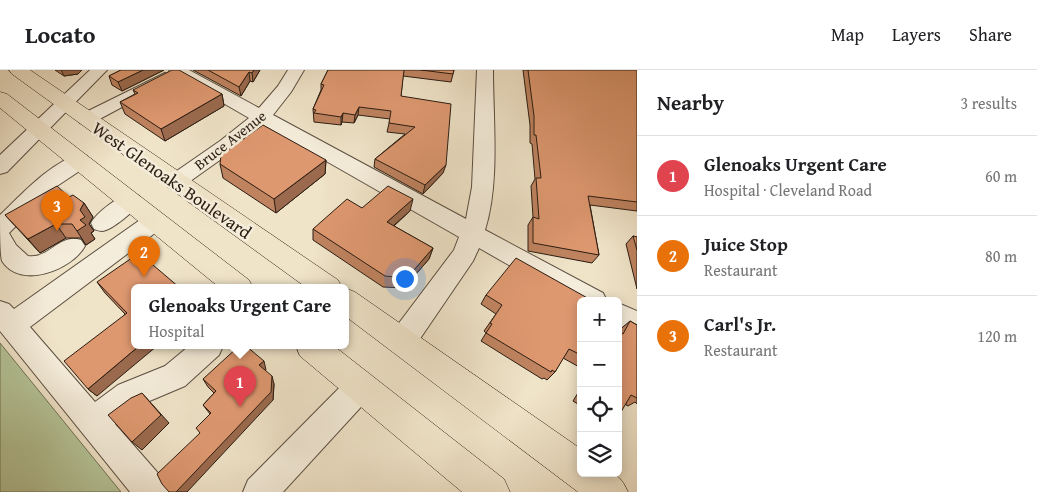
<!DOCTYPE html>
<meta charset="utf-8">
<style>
body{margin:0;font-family:"Gentium Book Plus",serif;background:#f6f6f6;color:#202124}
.controls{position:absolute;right:15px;bottom:15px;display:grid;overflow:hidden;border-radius:8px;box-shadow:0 2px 12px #0003}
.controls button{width:45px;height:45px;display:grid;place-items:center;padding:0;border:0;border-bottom:1px solid #e0e0e0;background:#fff;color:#202124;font:25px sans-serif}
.you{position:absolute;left:404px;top:208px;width:18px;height:18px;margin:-12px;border:4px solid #fff;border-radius:50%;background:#1a73e8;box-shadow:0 0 0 8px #1a73e833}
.badge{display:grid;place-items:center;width:32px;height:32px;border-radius:50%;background:#0b8043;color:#fff;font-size:16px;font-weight:700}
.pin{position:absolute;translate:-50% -41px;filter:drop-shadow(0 1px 2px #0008)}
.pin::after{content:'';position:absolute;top:26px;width:18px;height:15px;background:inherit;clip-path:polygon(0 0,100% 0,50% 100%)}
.popup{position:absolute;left:131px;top:214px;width:218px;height:65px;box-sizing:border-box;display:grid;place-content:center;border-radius:8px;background:#fff;filter:drop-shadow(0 1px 4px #0005);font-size:16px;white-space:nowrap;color:#757577}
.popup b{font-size:19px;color:#202124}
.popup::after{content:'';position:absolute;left:50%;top:100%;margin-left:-10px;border:10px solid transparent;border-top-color:#fff}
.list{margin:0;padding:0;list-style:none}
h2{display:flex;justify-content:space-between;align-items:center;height:65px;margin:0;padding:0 20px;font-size:21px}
h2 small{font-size:16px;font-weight:400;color:#757577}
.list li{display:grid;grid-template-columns:32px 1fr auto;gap:15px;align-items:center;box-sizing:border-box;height:80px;padding:0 20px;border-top:1px solid #e0e0e0}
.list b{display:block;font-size:19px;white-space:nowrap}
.list p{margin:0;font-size:16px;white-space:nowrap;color:#757577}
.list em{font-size:16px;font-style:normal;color:#757577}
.icon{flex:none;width:28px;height:28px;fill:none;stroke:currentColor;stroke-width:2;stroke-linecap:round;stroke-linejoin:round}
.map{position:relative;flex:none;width:637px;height:422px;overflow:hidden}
header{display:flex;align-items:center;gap:30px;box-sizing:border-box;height:70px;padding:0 25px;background:#fff;border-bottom:1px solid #e0e0e0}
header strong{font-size:24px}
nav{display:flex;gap:28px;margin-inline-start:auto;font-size:18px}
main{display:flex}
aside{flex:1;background:#fff}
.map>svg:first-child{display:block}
.green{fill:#b5c599;stroke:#707056}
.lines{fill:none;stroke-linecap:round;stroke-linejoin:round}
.minor-casing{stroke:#5b4e40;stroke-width:2}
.major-casing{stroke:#2a1c12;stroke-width:1}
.minor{fill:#f5eddb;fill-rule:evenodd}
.major{fill:#efe3c8;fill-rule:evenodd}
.wall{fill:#bf8360;stroke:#2a1c12}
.shaded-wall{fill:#9b6a4e;stroke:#2a1c12}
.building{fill:#de9870;stroke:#2a1c12}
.labels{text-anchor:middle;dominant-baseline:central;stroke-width:5;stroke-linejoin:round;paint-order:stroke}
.far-street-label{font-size:15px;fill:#2a1c12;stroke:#f5eddb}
.street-label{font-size:18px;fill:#2a1c12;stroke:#f5eddb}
</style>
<header>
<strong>Locato</strong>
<nav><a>Map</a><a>Layers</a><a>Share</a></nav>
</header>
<main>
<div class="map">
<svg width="637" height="422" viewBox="0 0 637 422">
<rect width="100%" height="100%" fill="#efe3c8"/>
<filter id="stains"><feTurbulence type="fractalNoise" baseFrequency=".004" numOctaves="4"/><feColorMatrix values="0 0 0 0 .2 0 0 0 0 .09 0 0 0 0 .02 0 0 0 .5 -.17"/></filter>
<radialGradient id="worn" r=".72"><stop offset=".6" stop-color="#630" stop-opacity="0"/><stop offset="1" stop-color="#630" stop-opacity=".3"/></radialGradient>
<polygon class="green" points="0,273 121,422 0,422"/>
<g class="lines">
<defs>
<g id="minor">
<polygon points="90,0 107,0 7,102 0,104 0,85"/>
<path d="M169 0H189L259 38 278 16 288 0H304L291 22 273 45 466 149 472 117 477 0H493C493 50 500 113 485 160L603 223 607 231H581V236L479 178 473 191 413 279 403 282 393 279 389 270 393 261 454 180 459 167 263 55 234 80 182 117 175 119 168 117 165 112 168 107 220 71 249 48 171 3Z"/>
<polygon points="165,3 171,5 173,8 171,11 92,53 86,54 80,53 77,49 80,45"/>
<path d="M80 84 87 86 90 91 87 96 54 118 9 163 16 175 28 186C50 189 59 163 81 170L85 176C72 200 20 220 2 191 0 184 0 155 0 145 22 124 51 92 80 84Z"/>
<path d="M131 123 139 126 142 131C137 139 111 161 102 161 99 161 97 160 94 159L91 153C98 141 118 127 131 123Z"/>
<polygon points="155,143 163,145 166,151 163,157 30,257 95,332 118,315 165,296 189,276 223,276 219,285 185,316 140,335 115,354 164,410 169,422 130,422 0,261 0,231 9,234 14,239 147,145"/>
<polygon points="618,233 637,241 637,266 618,257"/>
<polygon points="361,302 371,306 376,316 371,326 283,422 243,422 248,410 351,306"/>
</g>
<g id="major">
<polygon points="9,0 30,0 338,210 342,218 307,218 12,4"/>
<polygon points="0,22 7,24 249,210 253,218 220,218 0,38"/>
<path d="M344 218H345L355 222 581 379V403C605 403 617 396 628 422H578L345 246Z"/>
<polygon points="296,276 334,276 504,409 510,422 462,422 300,286"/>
</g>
</defs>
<use href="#minor" class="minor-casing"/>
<use href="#major" class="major-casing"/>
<use href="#minor" class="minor"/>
<use href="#major" class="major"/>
</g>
<g class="wall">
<polygon points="55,0 82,0 78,4 64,6"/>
<polygon points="121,0 164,0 122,21 112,15 109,6"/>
<polygon points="193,0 260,0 253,12 250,11 241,26"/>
<polygon points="328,0 454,0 451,12 403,6 401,26 443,103 423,124 374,97 375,89 405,64 387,62 390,49 358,45 354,53 342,52 341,55 314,52 313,39 321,20 321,14"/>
<polygon points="523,0 637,0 637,141 590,135 599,185 592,193 528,181 528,155 533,147 531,116 535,109 532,74 530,73 530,55"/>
<polygon points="133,20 222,24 224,36 165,71 125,44 120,32 135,24"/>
<polygon points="326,90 325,104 276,143 223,108 220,94"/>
<polygon points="69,127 84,133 93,147 89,154 94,161 91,163 95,169 86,175 81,168 66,168 40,183 5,145"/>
<polygon points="362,138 410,141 394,156 433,178 429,189 404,218 383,217 313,170 313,159"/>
<polygon points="633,166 637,167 637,219 626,174"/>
<polygon points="97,212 180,218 97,326 88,319 125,244 105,223"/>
<polygon points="486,225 581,231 581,298 563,288 555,302 547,310 544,308 542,309 481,271 486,263 484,261 496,244 481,234"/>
<polygon points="630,251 637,255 637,334 635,332 628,336 626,335 618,261"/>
<polygon points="265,300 274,314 273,330 200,363 210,344 203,335 214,323 208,317 203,309 266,300"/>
<polygon points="581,318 581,336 573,331"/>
</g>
<g class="shaded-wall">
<polygon points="61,0 82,0 78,4 64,6"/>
<polygon points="143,0 164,0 122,21 118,12"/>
<polygon points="254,0 260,0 253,12 252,3"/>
<polygon points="249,2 250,11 241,26 239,17"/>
<polygon points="222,24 224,36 165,71 161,59"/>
<polygon points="359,37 358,45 354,53 355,45"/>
<polygon points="343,43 342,52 341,55 341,47"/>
<polygon points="326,90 325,104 276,143 274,129"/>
<polygon points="446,95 443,103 423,124 425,115"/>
<polygon points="413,129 410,141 385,163 387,152"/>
<polygon points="84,133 93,147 89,154 94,161 91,163 95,169 86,175 77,161 80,150 80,140"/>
<polygon points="56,154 66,168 40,183 28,169"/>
<polygon points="433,178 429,189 404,218 407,208"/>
<polygon points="139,276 157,276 97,326 88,319"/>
<polygon points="264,291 266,300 262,304 259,295"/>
<polygon points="272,306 274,314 273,330 187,422 176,422"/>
<polygon points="142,323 169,353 142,380 132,372"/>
</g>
<g class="building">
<polygon points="121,0 143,0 118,12 109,6"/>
<polygon points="172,0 179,0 222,24 161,59 120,32 138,23 133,20"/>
<polygon points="208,0 254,0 252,3 249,2 239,17"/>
<polygon points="328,0 404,0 401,26 451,34 446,95 425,115 375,89 415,57 389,53 391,41 359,37 355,45 343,43 341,47 314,43 316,40 313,39 324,15 321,14"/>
<polygon points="421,0 454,0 453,4"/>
<polygon points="528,0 637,0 637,132 588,126 599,185 533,173 533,147 539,149 536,108 541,108 536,65 534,65 534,46"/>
<polygon points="263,55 326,90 274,129 220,94 221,85"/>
<polygon points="57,116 69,127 73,125 84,133 80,140 85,147 80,150 86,155 77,161 72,154 56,154 28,169 5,145"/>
<polygon points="388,116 413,129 387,152 433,178 407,208 385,206 313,159 347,129 362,138"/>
<polygon points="633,166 637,167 637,180"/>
<polygon points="139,183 180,218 135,218 135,276 139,276 88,319 64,291 127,243 97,212"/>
<polygon points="516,188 591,230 591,231 581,231 581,285 569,279 555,302 552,300 551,302 486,263 492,254 490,253 502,235 486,225"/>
<polygon points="630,251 637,255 637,328 631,325 618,347 618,261 623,264"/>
<polygon points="239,276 246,276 264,291 259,295 272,306 271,322 176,422 169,422 162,414 157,404 200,363 196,358 211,343 203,335 216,321 203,309"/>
<polygon points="142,323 161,345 132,372 108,345 131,328"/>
</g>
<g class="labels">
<g class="far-street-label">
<text transform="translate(230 70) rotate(-38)">Bruce Avenue</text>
</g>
<g class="street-label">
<text transform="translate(172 110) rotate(35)">West Glenoaks Boulevard</text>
</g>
</g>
<rect width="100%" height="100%" filter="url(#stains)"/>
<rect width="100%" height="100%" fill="url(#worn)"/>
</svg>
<div class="controls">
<button>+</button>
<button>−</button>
<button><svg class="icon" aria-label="locate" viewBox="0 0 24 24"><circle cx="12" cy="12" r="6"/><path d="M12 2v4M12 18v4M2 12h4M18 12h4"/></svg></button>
<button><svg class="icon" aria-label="layers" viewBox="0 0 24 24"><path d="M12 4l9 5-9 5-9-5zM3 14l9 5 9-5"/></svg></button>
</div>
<div class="you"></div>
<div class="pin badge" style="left:240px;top:337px;background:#e0444e">1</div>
<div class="popup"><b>Glenoaks Urgent Care</b>Hospital</div>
<div class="pin badge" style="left:144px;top:207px;background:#e8710a">2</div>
<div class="pin badge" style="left:57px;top:161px;background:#e8710a">3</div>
</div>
<aside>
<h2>Nearby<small>3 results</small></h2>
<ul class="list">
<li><span class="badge" style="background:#e0444e">1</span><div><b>Glenoaks Urgent Care</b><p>Hospital · Cleveland Road</p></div><em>60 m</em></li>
<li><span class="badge" style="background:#e8710a">2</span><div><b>Juice Stop</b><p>Restaurant</p></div><em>80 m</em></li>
<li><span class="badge" style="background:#e8710a">3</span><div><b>Carl's Jr.</b><p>Restaurant</p></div><em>120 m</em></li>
</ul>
</aside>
</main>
